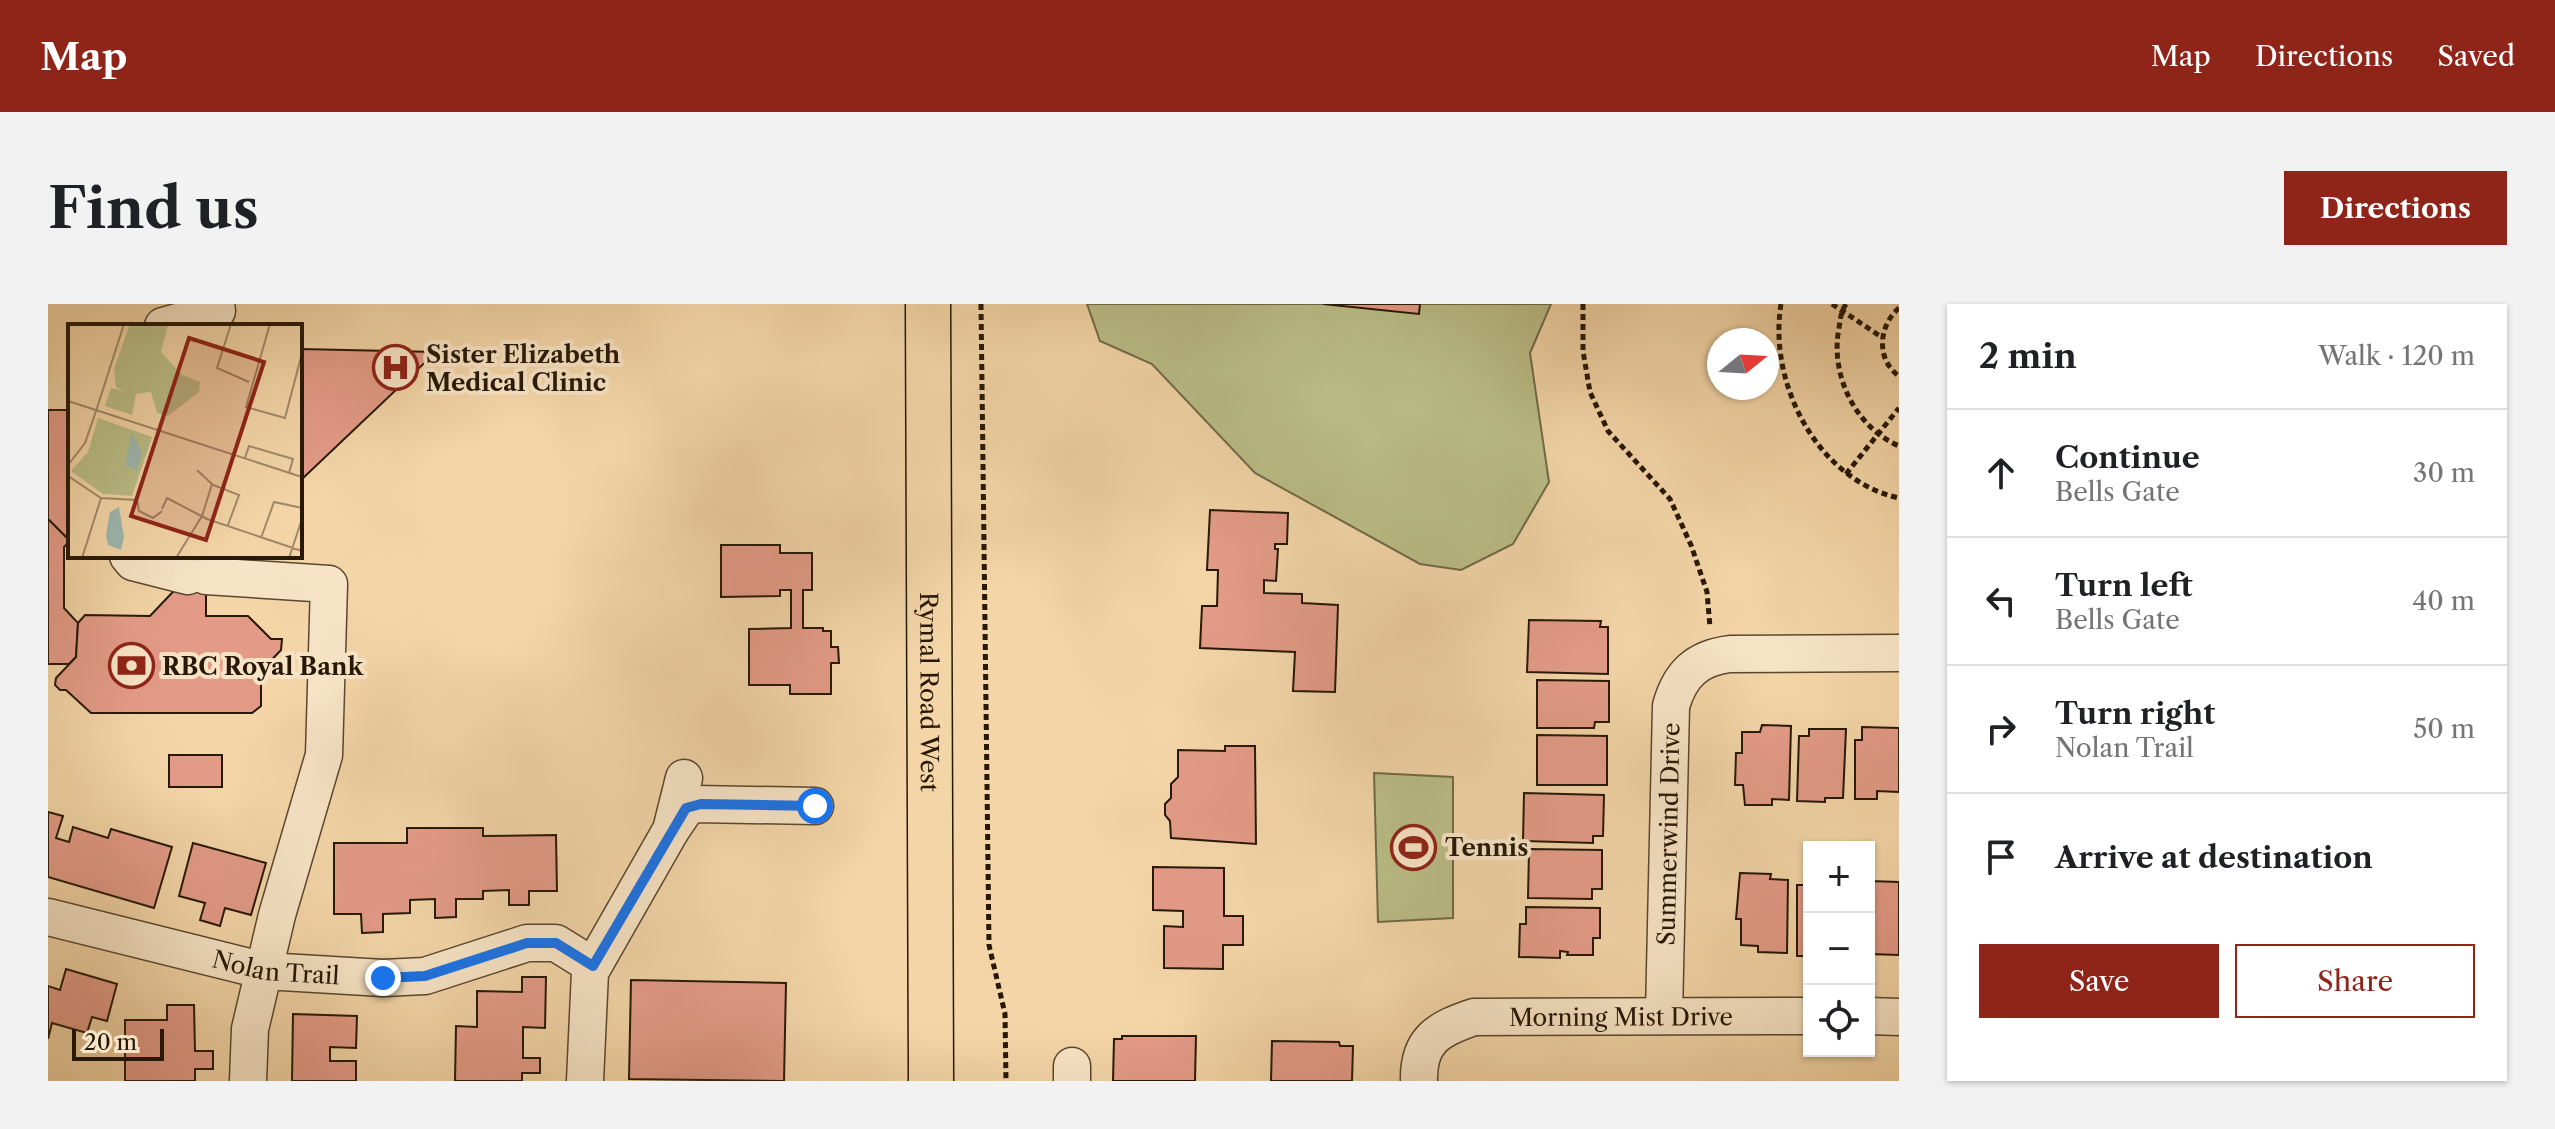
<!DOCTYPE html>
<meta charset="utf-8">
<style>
body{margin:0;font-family:"Libre Caslon Text",serif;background:#f2f2f2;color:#202124}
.controls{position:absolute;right:24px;bottom:24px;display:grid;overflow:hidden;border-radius:0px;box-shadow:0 2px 6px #0004}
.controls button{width:72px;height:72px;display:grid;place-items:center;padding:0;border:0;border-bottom:2px solid #e0e0e0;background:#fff;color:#202124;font:40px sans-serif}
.compass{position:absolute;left:1659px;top:24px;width:72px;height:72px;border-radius:50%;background:#fff;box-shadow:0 2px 6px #0004;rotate:72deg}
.scale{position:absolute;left:24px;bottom:20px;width:92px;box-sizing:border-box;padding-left:8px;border:4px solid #271807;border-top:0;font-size:22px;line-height:28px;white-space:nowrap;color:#271807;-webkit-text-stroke:6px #f7e4c6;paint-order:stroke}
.stop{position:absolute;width:24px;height:24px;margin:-18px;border:6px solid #1a73e8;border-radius:50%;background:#fff}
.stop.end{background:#1a73e8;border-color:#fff;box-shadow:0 2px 8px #0008}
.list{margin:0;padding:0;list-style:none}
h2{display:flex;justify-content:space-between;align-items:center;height:104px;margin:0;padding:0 32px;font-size:34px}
h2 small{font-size:26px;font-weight:400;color:#757577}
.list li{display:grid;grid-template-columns:52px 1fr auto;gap:24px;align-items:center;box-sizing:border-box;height:128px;padding:0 32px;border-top:2px solid #e0e0e0}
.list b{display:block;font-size:30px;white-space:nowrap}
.list p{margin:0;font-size:26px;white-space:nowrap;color:#757577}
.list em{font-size:26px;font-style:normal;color:#757577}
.actions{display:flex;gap:16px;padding:24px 32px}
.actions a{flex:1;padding:18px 0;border:2px solid #8f2418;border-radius:0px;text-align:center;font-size:28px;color:#8f2418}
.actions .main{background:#8f2418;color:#fff}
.icon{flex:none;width:44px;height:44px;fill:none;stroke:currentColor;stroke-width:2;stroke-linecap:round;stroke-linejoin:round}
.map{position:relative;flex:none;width:1851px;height:777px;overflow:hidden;border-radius:0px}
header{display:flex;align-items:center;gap:48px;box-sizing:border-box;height:112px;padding:0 40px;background:#8f2418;color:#fff}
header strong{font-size:38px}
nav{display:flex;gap:44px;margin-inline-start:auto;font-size:28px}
.intro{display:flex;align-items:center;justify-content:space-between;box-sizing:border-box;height:192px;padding:0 48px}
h1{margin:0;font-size:56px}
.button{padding:20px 36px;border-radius:0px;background:#8f2418;color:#fff;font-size:28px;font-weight:700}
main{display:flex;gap:48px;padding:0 48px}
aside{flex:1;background:#fff;border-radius:0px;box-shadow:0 2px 6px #0004}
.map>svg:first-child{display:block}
.green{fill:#babd87;stroke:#706a47;stroke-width:2}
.building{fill:#e39b87;stroke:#271807;stroke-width:2}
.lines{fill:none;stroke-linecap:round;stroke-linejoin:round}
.minor-casing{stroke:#5a472f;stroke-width:39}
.major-casing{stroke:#271807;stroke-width:47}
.path{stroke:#271807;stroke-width:5;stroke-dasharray:6 4;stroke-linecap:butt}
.minor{stroke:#f7e4c6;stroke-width:36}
.major{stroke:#f3d5a7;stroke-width:44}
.route{stroke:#1a73e8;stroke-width:10}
.labels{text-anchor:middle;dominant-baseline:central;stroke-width:8;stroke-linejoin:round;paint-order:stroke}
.poi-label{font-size:24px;font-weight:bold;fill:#271807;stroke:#f7e4c6;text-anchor:start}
.street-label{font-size:24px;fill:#271807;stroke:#f7e4c6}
.inset-road{fill:none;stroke:#a18967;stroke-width:2}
.view{fill:#8f2418;fill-opacity:0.15;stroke:#8f2418;stroke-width:4}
.inset-edge{fill:none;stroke:#271807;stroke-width:4}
</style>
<header>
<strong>Map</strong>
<nav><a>Map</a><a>Directions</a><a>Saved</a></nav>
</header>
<div class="intro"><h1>Find us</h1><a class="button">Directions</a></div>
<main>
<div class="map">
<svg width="1851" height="777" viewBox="0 0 1851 777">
<rect width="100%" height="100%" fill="#f3d5a7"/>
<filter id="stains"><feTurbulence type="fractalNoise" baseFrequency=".0025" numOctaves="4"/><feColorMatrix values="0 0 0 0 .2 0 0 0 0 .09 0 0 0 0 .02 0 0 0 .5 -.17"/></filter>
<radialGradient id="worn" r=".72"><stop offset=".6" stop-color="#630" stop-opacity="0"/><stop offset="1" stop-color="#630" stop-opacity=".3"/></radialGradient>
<g class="green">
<polygon points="1039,0 1503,0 1482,49 1501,178 1465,240 1413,266 1372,260 1207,169 1104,60 1052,37"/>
<polygon points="1326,469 1405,473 1405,614 1330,618"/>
</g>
<g class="building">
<polygon points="1275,0 1372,0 1371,10"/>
<polygon points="252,45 388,48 252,177"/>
<polygon points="0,106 22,106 22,237 0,215"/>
<polygon points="1162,206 1240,209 1239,240 1227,240 1227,245 1230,245 1228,277 1216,276 1216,289 1254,290 1254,299 1290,301 1287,388 1245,387 1247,348 1152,344 1154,302 1169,302 1170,266 1159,266"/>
<polygon points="0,215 22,237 16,243 16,304 30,319 28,353 21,360 0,360"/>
<polygon points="673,241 732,241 732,249 764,249 764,286 755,286 755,324 775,324 775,327 783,327 783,343 790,343 791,359 783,359 783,390 742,390 742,381 701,381 701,325 743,324 743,286 732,286 732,292 673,293"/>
<polygon points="158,253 158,312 200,312 223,335 234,335 233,346 213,367 213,402 204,409 43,409 18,386 12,386 7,381 8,374 28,353 30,319 37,311 102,312"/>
<polygon points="1481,316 1553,317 1552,323 1560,323 1560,370 1479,368"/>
<polygon points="1489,376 1561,377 1561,418 1547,418 1546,424 1489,424"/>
<polygon points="1714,421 1743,422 1741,496 1724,495 1724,501 1697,501 1695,481 1687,481 1688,449 1694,449 1694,428 1712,428"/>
<polygon points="1814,423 1851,424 1851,488 1829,487 1829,495 1807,495 1807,436 1814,436"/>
<polygon points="1761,425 1798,425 1795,494 1777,494 1777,498 1749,497 1751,432 1761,432"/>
<polygon points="1489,431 1559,432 1559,481 1489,481"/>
<polygon points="1177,442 1207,442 1208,540 1123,534 1122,517 1117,511 1117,500 1123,494 1123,480 1130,473 1130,446 1177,447"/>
<rect x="121" y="451" width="53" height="32"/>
<polygon points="1476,489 1556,491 1555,532 1545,532 1545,539 1475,537"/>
<polygon points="0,508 15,512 8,534 21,538 25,523 60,534 63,525 124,543 106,604 0,573"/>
<polygon points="359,524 435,524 435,532 508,531 509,587 481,587 481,601 461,601 461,586 435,587 435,595 408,595 408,613 387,614 387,595 362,596 362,609 335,610 335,628 314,629 313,610 286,610 286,539 359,539"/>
<polygon points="145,539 218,559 203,611 177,604 172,622 152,616 157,599 131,592"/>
<polygon points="1481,545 1554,546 1554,585 1544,585 1544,595 1480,594"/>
<polygon points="1105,563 1176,564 1176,612 1195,612 1195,641 1175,641 1175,665 1116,664 1116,622 1135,623 1135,607 1105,606"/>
<polygon points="1692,569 1723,570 1722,575 1740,576 1739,649 1710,648 1710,642 1693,641 1693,615 1688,615"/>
<polygon points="1821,577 1851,578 1851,651 1821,650"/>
<rect x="1749" y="581" width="12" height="71"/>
<polygon points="1478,603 1552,604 1552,634 1545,634 1545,651 1519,651 1520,648 1512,647 1512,654 1471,653 1472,620 1478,620"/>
<polygon points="18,665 69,680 59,717 44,713 39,729 4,719 0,735 0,682 12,686"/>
<polygon points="474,673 498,673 497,724 475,723 475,754 492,754 492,769 474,769 474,777 407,777 408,722 429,723 429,687 474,688"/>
<polygon points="583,676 738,679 736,777 581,775"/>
<polygon points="119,701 146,701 147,747 165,747 165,765 147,765 147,777 77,777 77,716 119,716"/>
<polygon points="245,710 309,712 308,744 282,743 282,757 308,757 308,777 244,777"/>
<polygon points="1074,732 1148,732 1147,777 1065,777 1066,735 1074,735"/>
<polygon points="1224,737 1291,738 1292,742 1305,742 1304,777 1223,777"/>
</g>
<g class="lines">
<defs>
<g id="minor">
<polyline points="115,22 169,7 168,0"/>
<polyline points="80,252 85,258 140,272"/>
<polyline points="158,272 281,280 276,451 229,611 202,725 200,777"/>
<polyline points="623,526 638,504 648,500 767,502"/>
<path id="s1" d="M0 613 217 667 335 674 377 672 479 639H508L545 662"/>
<path id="s2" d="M1616 710 1623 402C1632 370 1649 354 1682 350L1851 349"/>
<polyline points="1821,712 1851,713"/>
<polyline points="537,777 542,668 623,526 636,474"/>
<polyline points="1024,777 1024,762"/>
<path id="s3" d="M1371 777C1370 736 1390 725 1426 713L1761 712"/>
</g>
<g id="major">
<path id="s4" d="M880 0 883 777"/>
</g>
</defs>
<use href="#minor" class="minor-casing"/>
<use href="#major" class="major-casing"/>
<g class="path">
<polyline points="933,0 941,641 957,710 958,777"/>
<polyline points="1535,0 1535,47 1542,88 1560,127 1622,195 1643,241 1659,288 1662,323"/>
<path d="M1733 0C1720 79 1769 176 1851 194"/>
<polyline points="1784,0 1835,34"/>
<path d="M1798 0C1792 9 1792 19 1790 30 1784 75 1809 124 1851 142"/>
<path d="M1851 4C1830 22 1828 56 1851 72"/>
<polyline points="1798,170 1851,104"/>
</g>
<use href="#minor" class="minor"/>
<use href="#major" class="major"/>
</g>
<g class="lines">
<polyline class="route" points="335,674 377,672 479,639 508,639 545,662 638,504 653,500 767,502"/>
</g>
<defs>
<symbol id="hospital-ring" viewBox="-11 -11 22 22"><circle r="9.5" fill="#f7e4c6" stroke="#8f2418" stroke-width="1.5"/><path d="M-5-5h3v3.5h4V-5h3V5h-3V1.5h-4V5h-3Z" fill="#8f2418"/></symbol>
<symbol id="bank-ring" viewBox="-11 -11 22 22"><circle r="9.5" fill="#f7e4c6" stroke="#8f2418" stroke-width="1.5"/><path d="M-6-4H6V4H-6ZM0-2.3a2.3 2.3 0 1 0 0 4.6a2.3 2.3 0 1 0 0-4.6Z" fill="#8f2418"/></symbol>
<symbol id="stadium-ring" viewBox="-11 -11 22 22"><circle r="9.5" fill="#f7e4c6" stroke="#8f2418" stroke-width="1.5"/><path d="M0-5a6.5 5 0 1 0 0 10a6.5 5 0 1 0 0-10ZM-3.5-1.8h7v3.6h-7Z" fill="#8f2418"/></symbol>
</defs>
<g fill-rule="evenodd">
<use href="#hospital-ring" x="322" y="38" width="51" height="51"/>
<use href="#bank-ring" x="58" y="336" width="51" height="51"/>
<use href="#stadium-ring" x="1340" y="518" width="51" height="51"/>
</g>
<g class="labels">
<g class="poi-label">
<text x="378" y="50">Sister Elizabeth<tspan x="378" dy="28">Medical Clinic</tspan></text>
<text x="114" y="362">RBC Royal Bank</text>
<text x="1397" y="543">Tennis</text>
</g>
<g class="street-label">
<text stroke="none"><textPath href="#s4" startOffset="388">Rymal Road West</textPath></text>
<text stroke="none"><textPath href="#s2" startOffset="180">Summerwind Drive</textPath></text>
<text stroke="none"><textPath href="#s1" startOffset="234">Nolan Trail</textPath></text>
<text stroke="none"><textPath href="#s3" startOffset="240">Morning Mist Drive</textPath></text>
</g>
</g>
<g transform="translate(20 20)">
<rect width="234" height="234" fill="#f3d5a7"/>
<path d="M62 0H100L93 28 114 51 132 58 131 68 100 92 89 89 83 68 68 70 64 91 37 82 43 64 56 67 48 63 46 45ZM30 94 84 113 64 172 35 170 3 147 20 128Z" fill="#babd87"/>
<path d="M64 108 74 128 69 146 57 141ZM51 183 56 213 53 226 40 221 38 211 42 188Z" fill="#9db7af"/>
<path class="inset-road" d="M163 0 149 44 181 58M202 0 178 83 217 94 234 29M0 77 234 153M28 87 56 0M177 134 181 122 225 135 221 149M0 141 17 119 28 87M129 146 145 161 171 171 160 201M0 152 33 174 69 176 71 187 85 194 94 187M94 185 99 174 139 195 234 227M193 214 206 178 234 184M14 234 33 174M108 234 134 192 144 160M221 234 234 195"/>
<path class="view" d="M121 14 196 38 138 216 63 192Z"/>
<rect width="234" height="234" class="inset-edge"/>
</g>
<rect width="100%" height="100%" filter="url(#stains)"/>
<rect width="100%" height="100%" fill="url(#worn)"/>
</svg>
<div class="controls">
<button>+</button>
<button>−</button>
<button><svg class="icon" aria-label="locate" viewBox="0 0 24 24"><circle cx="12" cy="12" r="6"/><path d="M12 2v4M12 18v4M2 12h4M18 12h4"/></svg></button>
</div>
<svg class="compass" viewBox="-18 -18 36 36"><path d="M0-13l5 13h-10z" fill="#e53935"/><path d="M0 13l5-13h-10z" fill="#757577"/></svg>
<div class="scale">20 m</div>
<div class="stop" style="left:767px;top:502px"></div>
<div class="stop end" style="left:335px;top:674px"></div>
</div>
<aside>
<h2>2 min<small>Walk · 120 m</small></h2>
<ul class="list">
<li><svg class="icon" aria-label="ahead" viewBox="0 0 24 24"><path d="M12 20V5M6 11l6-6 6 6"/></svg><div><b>Continue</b><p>Bells Gate</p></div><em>30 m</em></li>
<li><svg class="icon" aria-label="left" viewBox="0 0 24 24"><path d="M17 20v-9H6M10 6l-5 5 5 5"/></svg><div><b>Turn left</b><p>Bells Gate</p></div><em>40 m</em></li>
<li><svg class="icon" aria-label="right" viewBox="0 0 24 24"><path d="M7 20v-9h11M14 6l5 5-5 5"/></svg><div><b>Turn right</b><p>Nolan Trail</p></div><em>50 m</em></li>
<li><svg class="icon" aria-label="arrive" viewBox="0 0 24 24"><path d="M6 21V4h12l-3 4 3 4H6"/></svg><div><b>Arrive at destination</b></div></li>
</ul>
<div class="actions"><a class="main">Save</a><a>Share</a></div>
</aside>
</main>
